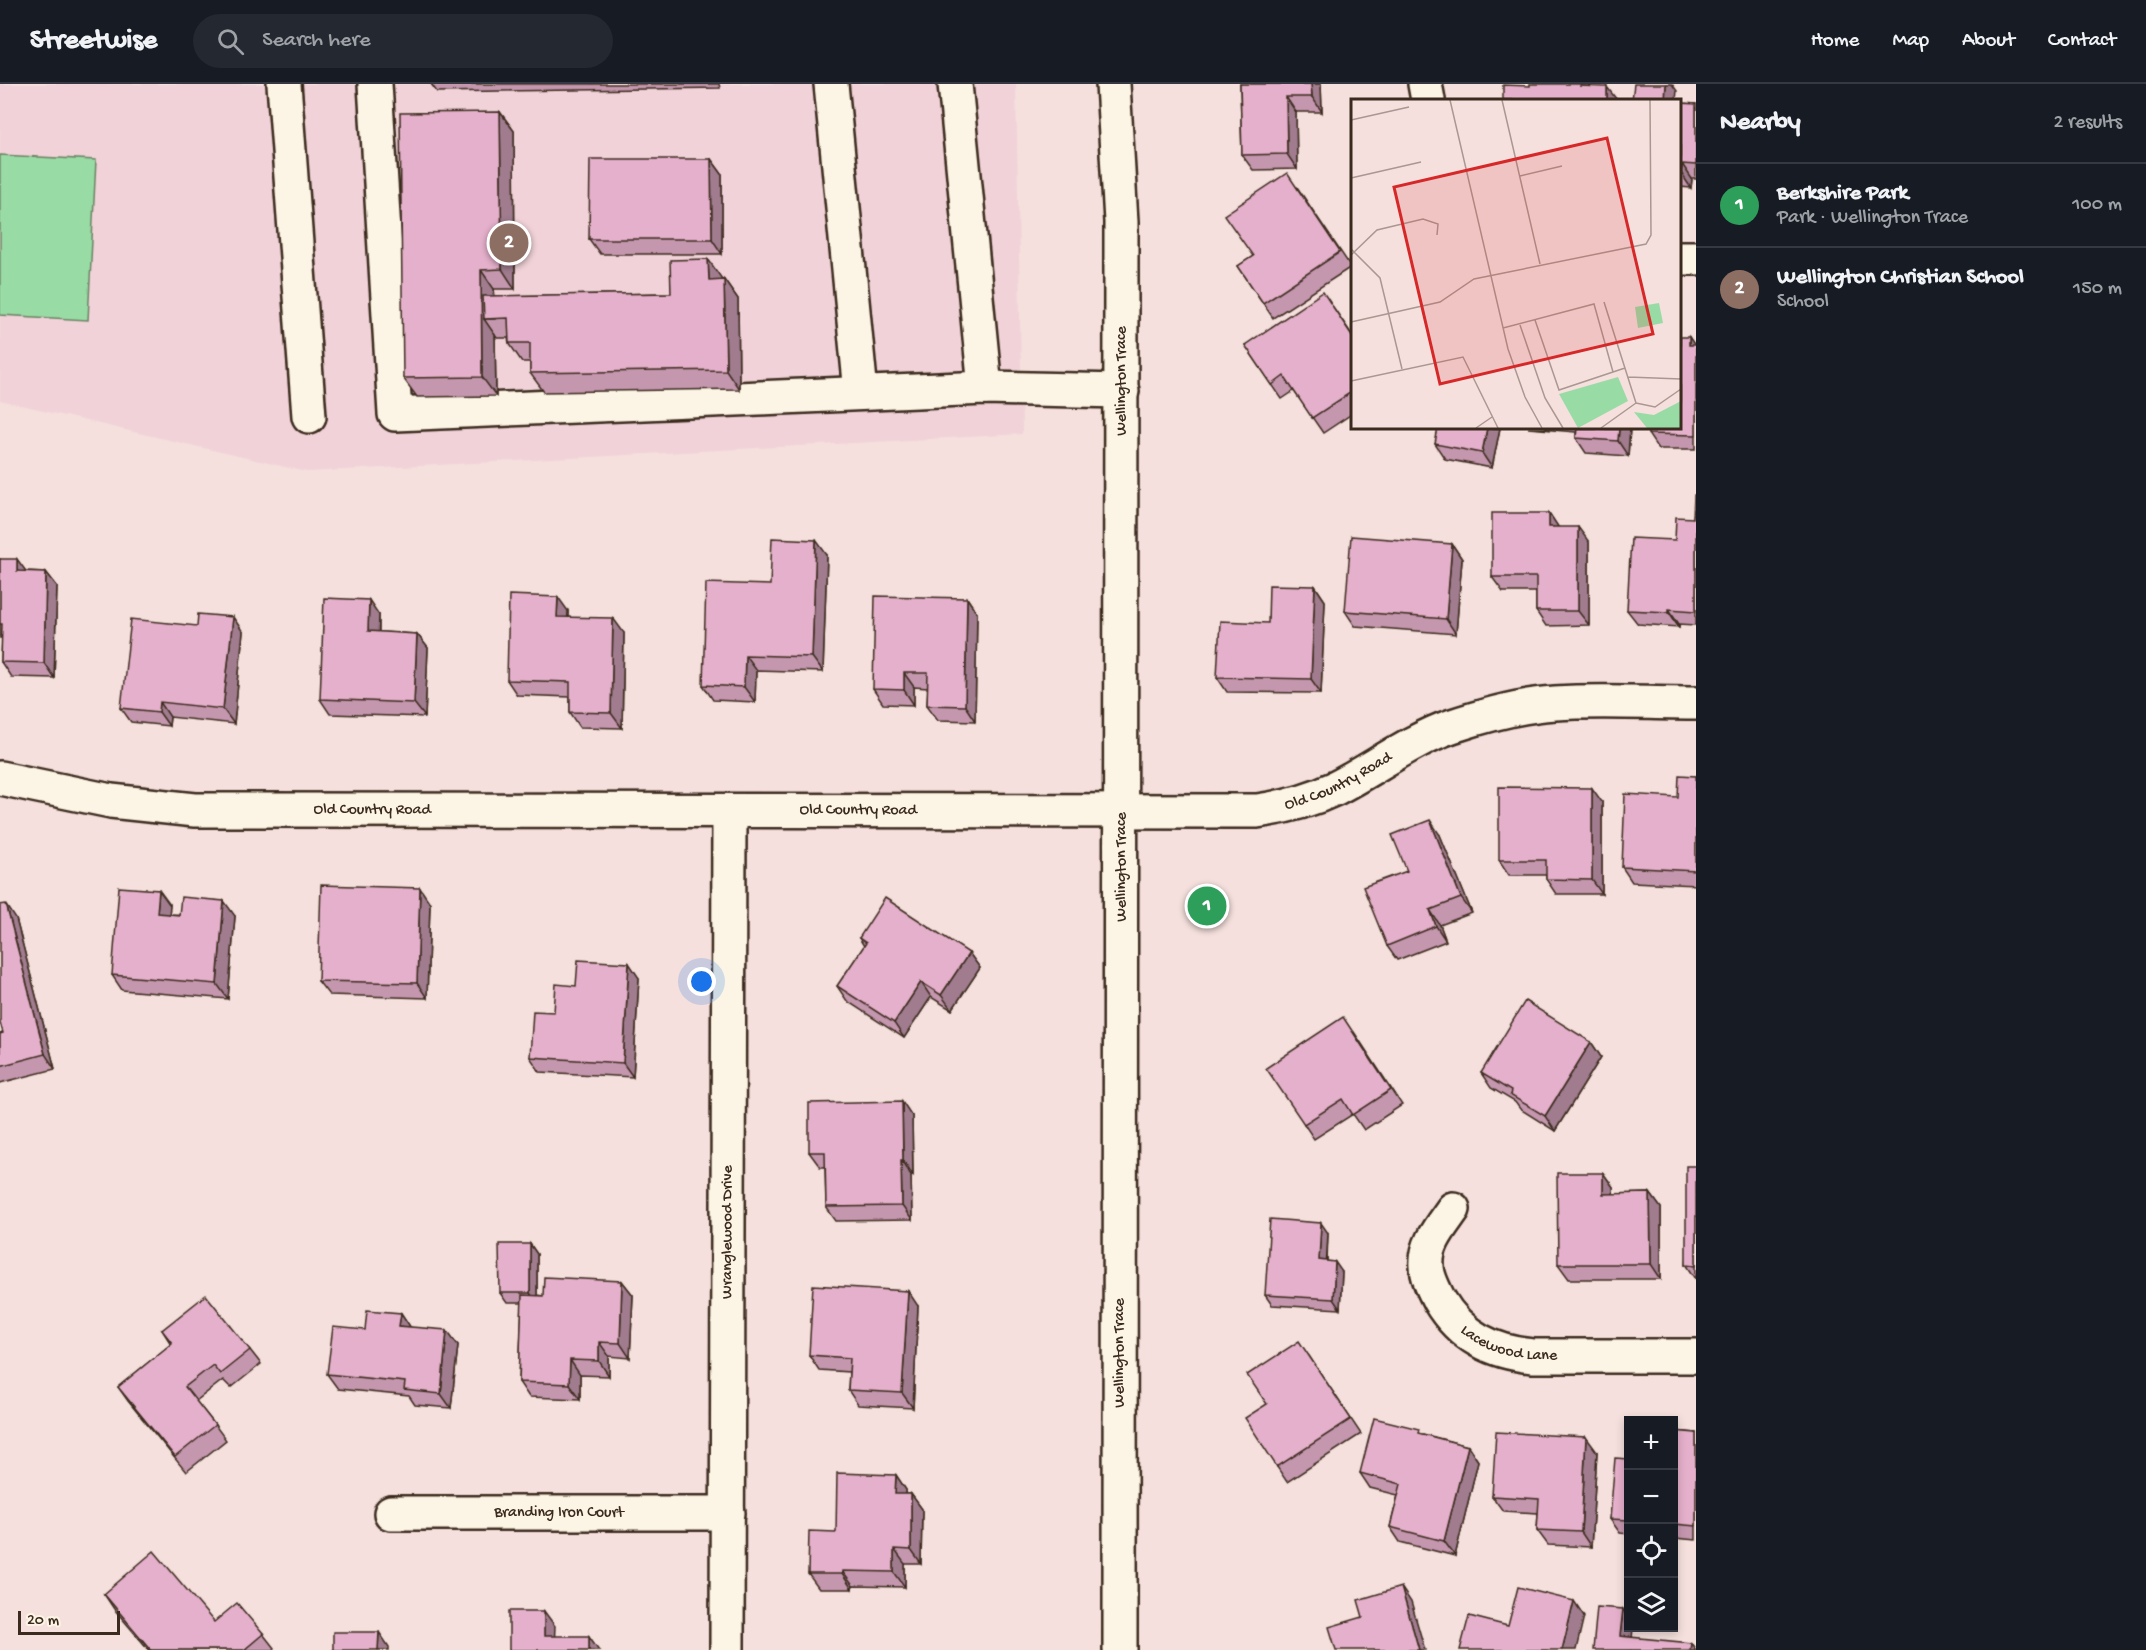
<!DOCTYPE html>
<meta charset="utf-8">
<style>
body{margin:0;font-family:"Gochi Hand",sans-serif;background:#242831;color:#f1f3f6}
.controls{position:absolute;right:18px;bottom:18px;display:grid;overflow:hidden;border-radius:0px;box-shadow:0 3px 9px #0003}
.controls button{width:54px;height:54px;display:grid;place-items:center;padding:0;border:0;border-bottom:2px solid #363941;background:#171b24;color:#f1f3f6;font:30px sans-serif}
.scale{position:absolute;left:18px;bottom:15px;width:102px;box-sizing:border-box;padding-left:6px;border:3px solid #3b2a1e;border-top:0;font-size:16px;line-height:21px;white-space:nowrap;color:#3b2a1e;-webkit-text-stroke:4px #fcf5e5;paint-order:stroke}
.you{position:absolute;left:702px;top:898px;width:21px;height:21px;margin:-15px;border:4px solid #fff;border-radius:50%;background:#1a73e8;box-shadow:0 0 0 9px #1a73e833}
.badge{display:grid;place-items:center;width:39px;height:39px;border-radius:50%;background:#9f9995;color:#fff;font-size:20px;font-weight:700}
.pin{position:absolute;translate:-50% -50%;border:3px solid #fff;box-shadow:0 2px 6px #0006}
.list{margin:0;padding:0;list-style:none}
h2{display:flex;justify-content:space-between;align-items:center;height:78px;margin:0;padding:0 24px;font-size:26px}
h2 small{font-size:20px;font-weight:400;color:#9ea1a6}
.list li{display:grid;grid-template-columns:39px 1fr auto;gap:18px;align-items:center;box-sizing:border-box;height:84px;padding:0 24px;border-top:2px solid #363941}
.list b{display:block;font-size:22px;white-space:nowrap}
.list p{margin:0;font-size:20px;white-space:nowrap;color:#9ea1a6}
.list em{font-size:20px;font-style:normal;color:#9ea1a6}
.icon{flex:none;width:33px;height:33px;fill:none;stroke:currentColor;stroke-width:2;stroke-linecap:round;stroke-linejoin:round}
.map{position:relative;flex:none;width:1696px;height:1566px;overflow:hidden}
header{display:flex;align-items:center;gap:36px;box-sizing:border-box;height:84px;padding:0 30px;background:#171b24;border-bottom:2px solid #363941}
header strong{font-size:28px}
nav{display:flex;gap:33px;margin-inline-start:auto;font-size:21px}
.search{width:420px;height:54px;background:#242831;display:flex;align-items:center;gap:15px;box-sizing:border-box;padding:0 21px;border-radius:33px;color:#9ea1a6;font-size:22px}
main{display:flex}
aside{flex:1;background:#171b24}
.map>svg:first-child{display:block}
.built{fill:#f0d2d8}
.garden{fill:#99dba5;stroke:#6a8262;stroke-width:1.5}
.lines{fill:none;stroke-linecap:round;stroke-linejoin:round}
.minor-casing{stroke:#3b2a1e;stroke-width:38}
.minor{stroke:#fcf5e5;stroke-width:33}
.wall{fill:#c597af;stroke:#3b2a1e;stroke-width:1.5}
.shaded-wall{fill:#a07b8e;stroke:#3b2a1e;stroke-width:1.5}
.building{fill:#e5b0cb;stroke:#3b2a1e;stroke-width:1.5}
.labels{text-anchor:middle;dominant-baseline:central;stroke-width:4.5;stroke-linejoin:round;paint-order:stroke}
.street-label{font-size:16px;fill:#3b2a1e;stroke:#fcf5e5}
.inset-road{fill:none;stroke:#ab9791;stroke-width:1.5}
.view{fill:#d62828;fill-opacity:0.15;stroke:#d62828;stroke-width:3}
.inset-edge{fill:none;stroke:#3b2a1e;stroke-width:3}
</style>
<header>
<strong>Streetwise</strong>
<div class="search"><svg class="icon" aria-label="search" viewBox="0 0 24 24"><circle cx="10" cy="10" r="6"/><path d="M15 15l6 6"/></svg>Search here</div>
<nav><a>Home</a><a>Map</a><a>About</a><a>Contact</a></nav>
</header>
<main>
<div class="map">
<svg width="1696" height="1566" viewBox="0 0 1696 1566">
<rect width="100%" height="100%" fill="#f5e0dd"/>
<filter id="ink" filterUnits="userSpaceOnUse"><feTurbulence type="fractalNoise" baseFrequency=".0167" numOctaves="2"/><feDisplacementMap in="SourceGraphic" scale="12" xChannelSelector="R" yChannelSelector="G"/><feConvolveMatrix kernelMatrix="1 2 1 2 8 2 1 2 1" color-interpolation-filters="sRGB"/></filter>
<g filter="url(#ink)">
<polygon class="built" points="0,0 1016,0 1022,350 307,388 0,317"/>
<polygon class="garden" points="0,71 96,76 88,236 0,231"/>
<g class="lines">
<defs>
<g id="minor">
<polyline points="284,0 309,332"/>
<polyline points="375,0 395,330 985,304 1122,307"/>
<polyline points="831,0 861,309"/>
<polyline points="955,0 985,304"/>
<polyline points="1113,0 1121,138 1120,1566"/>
<polyline points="1425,0 1428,16"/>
<polyline points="1680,174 1696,174"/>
<path id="s1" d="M0 694 111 717 195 726 1257 727C1285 723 1311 716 1336 704 1375 684 1411 656 1452 642 1485 631 1520 621 1555 619 1601 616 1649 619 1696 619"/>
<path id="s2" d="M1453 1125C1442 1141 1425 1160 1427 1182 1427 1193 1434 1206 1439 1216 1461 1253 1492 1268 1533 1272H1696"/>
<path id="s3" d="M391 1429H728"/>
<path id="s4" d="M727 1566 729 728"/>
</g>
</defs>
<use href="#minor" class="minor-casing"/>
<use href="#minor" class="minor"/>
</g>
<g class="wall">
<polygon points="431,0 719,0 720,4 437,8"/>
<polygon points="1240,0 1321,0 1322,28 1296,28 1297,85 1253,86 1242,71"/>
<polygon points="1680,19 1696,20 1696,95 1692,95 1691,104 1680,103"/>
<polygon points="500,28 514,47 515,205 494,205 495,212 671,209 722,195 724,195 738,215 739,305 544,308 530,289 530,278 522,278 509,259 508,254 497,254 495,251 496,312 417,313 403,294"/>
<polygon points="711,75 722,90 722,170 600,170 589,155"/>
<polygon points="1297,103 1351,183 1273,234 1238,182 1253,172"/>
<polygon points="1333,223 1353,252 1353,329 1323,349 1294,307 1282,315 1245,261"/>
<polygon points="1689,253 1694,261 1696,261 1696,365 1658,365 1648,350"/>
<polygon points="1500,344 1492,384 1445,375 1435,360"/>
<polygon points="1528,344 1630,344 1628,372 1586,369 1576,354 1576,348"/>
<polygon points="1696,411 1696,541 1679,540 1679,543 1638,540 1627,526 1675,456 1693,434"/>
<polygon points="1549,429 1558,443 1589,458 1589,541 1546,542 1536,527 1536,508 1503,508 1492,493"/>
<polygon points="1452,460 1462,475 1456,550 1355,542 1345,527"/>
<polygon points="827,471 823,588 756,586 755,618 713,616 703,601 770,501"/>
<polygon points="0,475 26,487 46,488 57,502 54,594 11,593 1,578 2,554 0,554"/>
<polygon points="1315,502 1325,517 1321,609 1227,608 1217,593 1268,539"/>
<polygon points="967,514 977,529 975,637 938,636 927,621 928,604 914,603 914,621 883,620 873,605"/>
<polygon points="568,527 568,533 624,549 622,644 580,643 570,628 570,613 517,611 507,596"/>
<polygon points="379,531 379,548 417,550 428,564 425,633 330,630 320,615"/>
<polygon points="243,548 234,640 170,633 169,642 131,638 121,624"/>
<polygon points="1696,692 1696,801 1632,798 1622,783"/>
<polygon points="1602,718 1602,810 1556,810 1546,795 1546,791 1509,791 1499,776"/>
<polygon points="1440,751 1472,829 1440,841 1446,857 1397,876 1387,862 1407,787"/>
<polygon points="430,819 427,914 329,911 318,897"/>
<polygon points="170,821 169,830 235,832 228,915 122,906 112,891"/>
<polygon points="16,835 55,985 0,999 0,950 3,949"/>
<polygon points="859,854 969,869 980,884 952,926 931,913 904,954 847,917 837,902 864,862"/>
<polygon points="639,894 633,993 540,988 530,973 554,928 576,902"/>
<polygon points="1354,948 1402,1021 1364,1046 1353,1030 1314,1055 1304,1040"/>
<polygon points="1591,958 1601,973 1555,1047 1520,1025 1515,1018 1491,1004 1481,989"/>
<polygon points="912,1032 913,1091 911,1091 912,1136 836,1137 826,1123 825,1083 820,1083 809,1068"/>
<polygon points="1696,1082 1696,1195 1686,1180"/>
<polygon points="1603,1089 1613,1103 1613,1110 1650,1109 1661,1124 1661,1195 1569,1195 1558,1180"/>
<polygon points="1328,1149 1327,1177 1342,1188 1340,1225 1272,1221 1265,1211"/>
<polygon points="530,1160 537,1170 537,1211 543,1212 622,1197 633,1211 630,1274 609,1272 609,1292 580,1291 580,1315 529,1313 519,1298 522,1219 507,1219 500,1209"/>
<polygon points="918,1222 913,1324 858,1321 848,1306 849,1288 819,1286 809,1271"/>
<polygon points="401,1229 410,1243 458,1261 451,1324 415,1321 409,1312 338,1305 327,1290 365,1246"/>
<polygon points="162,1246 250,1266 261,1280 231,1304 223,1296 196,1317 215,1341 226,1356 186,1388 128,1317 118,1303 171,1260"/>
<polygon points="1309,1272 1361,1350 1287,1398 1277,1383 1267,1320"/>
<polygon points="1674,1347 1696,1349 1696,1456 1674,1454"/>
<polygon points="1423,1350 1468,1362 1478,1377 1455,1472 1400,1458 1390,1443 1398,1411 1370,1404 1360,1389"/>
<polygon points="1597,1368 1591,1463 1548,1461 1537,1446 1538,1429 1503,1427 1492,1412"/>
<polygon points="1629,1375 1629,1450 1620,1449 1610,1435"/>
<polygon points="896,1391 906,1406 906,1410 911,1410 922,1425 921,1480 905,1480 905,1503 853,1502 852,1505 819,1505 808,1490 836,1448"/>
<polygon points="104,1510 214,1538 263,1550 274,1564 272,1566 149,1566 114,1525"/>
</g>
<g class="shaded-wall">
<polygon points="1311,0 1321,0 1322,28 1312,13"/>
<polygon points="1581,0 1590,0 1592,3 1580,2"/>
<polygon points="1666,0 1672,0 1677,7 1676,16 1665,16"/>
<polygon points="1607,3 1617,16 1607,16"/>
<polygon points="1286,13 1296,28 1297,85 1287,70"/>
<polygon points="500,28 514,47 515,205 502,185"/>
<polygon points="711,75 722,90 722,170 712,155"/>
<polygon points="1682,80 1692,95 1691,104 1681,89"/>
<polygon points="708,175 722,195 722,215 709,196"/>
<polygon points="481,186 494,205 495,235 484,235 495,251 496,312 482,293"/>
<polygon points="724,195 738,215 739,305 726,286"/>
<polygon points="1689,253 1696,263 1689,261"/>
<polygon points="1487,344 1500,344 1492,384 1482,369"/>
<polygon points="1619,344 1630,344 1628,372 1618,357"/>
<polygon points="1549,429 1559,444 1549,443"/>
<polygon points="1578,443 1589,458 1589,541 1578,527"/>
<polygon points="816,456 827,471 823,588 812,573"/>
<polygon points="1452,460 1462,475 1456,550 1446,535"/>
<polygon points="17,475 28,490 17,487"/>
<polygon points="46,488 57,502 54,594 44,579"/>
<polygon points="1315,502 1325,517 1321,609 1311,595"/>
<polygon points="558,513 568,527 567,548 557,533"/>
<polygon points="967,514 977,529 975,637 965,622"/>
<polygon points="369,516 379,531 378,562 368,547"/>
<polygon points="1669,525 1679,540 1679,543 1669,528"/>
<polygon points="233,533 243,548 234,640 223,625"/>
<polygon points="613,534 624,549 622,644 611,629"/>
<polygon points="417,550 428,564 425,633 414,619"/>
<polygon points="745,571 756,586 755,618 744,603"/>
<polygon points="904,589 914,603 914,621 904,606"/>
<polygon points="160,618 170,633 169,642 159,628"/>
<polygon points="1592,704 1602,718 1602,810 1592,796"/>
<polygon points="1430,736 1440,751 1472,829 1461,814"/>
<polygon points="420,804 430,819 427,914 417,899"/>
<polygon points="159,806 170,821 168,843 157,829"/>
<polygon points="224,817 235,832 228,915 217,900"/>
<polygon points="6,820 16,835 55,985 45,970"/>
<polygon points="1430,826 1440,841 1446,857 1436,842"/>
<polygon points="969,869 980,884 952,926 941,911"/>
<polygon points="629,879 639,894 633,993 623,979"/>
<polygon points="921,898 931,913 904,954 894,939"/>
<polygon points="1591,958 1601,973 1555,1047 1545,1032"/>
<polygon points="902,1017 912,1032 913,1091 903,1076"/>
<polygon points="901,1076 911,1091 912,1136 902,1122"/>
<polygon points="1603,1089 1613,1103 1614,1124 1603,1110"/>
<polygon points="1650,1109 1661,1124 1661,1195 1651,1180"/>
<polygon points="1321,1139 1328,1149 1326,1186 1319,1176"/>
<polygon points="530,1160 537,1170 537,1219 530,1209"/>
<polygon points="1335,1178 1342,1188 1340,1225 1333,1215"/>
<polygon points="622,1197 633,1211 630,1274 620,1259"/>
<polygon points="908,1207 918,1222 913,1324 902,1309"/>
<polygon points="401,1229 411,1244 399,1242"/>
<polygon points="447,1246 458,1261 451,1324 441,1310"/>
<polygon points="599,1258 609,1272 609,1292 599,1277"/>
<polygon points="570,1276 580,1291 580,1315 569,1300"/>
<polygon points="1586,1353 1597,1368 1591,1463 1581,1448"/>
<polygon points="1468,1362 1478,1377 1455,1472 1444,1457"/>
<polygon points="896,1391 906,1406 906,1425 895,1410"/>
<polygon points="911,1410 922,1425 921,1480 911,1466"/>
<polygon points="894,1465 905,1480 905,1503 894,1488"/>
<polygon points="842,1487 853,1502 852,1505 842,1490"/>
<polygon points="1401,1503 1411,1518 1425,1566 1419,1566"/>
<polygon points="1574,1517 1584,1532 1576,1566 1562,1566"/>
<polygon points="1623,1525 1629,1533 1629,1544 1633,1544 1631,1566 1620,1552"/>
<polygon points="544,1527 555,1542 554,1566 544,1552"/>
<polygon points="379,1548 389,1563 389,1566 378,1566"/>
<polygon points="589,1552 599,1566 589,1566"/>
<polygon points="1691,1559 1696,1566 1690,1566"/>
</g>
<g class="building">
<polygon points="1240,0 1311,0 1312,13 1286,13 1287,70 1242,71"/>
<polygon points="1530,0 1581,0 1580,2 1607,3 1607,16 1503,16 1503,1 1530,2"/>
<polygon points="1634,0 1666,0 1665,16 1632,16"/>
<polygon points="1680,19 1696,20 1696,81 1682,80 1681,89 1680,89"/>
<polygon points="500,28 502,185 481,186 482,293 403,294 400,29"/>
<polygon points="590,75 711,75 712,155 589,155"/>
<polygon points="1287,89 1340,168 1263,219 1238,182 1253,172 1224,131"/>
<polygon points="708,175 709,196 724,195 726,286 530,289 530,259 509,259 508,234 484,235 483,212 671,209 670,176"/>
<polygon points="1323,208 1353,253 1353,307 1312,334 1284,292 1272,301 1245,261"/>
<polygon points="1680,253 1689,253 1689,261 1696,261 1696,351 1648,350 1648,344 1680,344"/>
<polygon points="1438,344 1487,344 1482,369 1435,360"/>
<polygon points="1577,344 1619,344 1618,357 1576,354"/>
<polygon points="1694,411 1696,411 1696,527 1669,525 1669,528 1627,526 1631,454 1675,456 1676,433 1693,434"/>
<polygon points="1492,429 1549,429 1549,443 1578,443 1578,527 1536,527 1536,493 1492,493"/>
<polygon points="1351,452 1452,460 1446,535 1345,527"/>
<polygon points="772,454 816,456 812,573 745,571 744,603 703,601 706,499 770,501"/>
<polygon points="0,475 17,475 17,487 46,488 44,579 1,578 2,540 0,540"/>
<polygon points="1269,501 1315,502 1311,595 1217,593 1220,537 1268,539"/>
<polygon points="509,511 558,513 557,533 613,534 611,629 570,628 570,598 507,596"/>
<polygon points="875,512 967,514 965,622 927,621 928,589 904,589 904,606 873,605"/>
<polygon points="324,514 369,516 368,547 417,550 414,619 320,615"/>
<polygon points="198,530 233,533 223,625 160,618 159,628 121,624 131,535 197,542"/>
<polygon points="1679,691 1696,692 1696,787 1622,783 1625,710 1678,713"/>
<polygon points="1499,703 1592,704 1592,796 1546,795 1546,776 1499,776"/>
<polygon points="1430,736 1461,814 1430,826 1436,842 1387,862 1363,803 1407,787 1392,751"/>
<polygon points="321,801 420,804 417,899 318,897"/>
<polygon points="119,803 159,806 157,829 179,831 181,813 224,817 217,900 112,891"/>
<polygon points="885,814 969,869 941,911 921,898 894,939 837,902 866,859 859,854"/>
<polygon points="6,820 45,970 0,982 0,950 3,949 0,938 0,821"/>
<polygon points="578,876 629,879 623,979 530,973 533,927 554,928 556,900 576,902"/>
<polygon points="1525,917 1591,958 1545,1032 1510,1011 1511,1007 1481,989"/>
<polygon points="1343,933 1391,1006 1353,1031 1343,1015 1304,1040 1266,984"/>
<polygon points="902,1017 903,1076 901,1076 902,1122 826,1123 825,1068 809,1068 809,1019"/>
<polygon points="1686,1082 1696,1082 1696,1181 1686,1180"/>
<polygon points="1557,1089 1603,1089 1603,1110 1650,1109 1651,1180 1558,1180"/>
<polygon points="1270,1135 1321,1139 1319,1176 1335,1178 1333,1215 1265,1211"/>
<polygon points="499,1160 530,1160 530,1209 500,1209"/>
<polygon points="544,1193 622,1197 620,1259 599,1258 599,1277 570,1276 569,1300 519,1298 522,1211 543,1212"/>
<polygon points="813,1201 908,1207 902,1309 848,1306 850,1274 809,1271"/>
<polygon points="206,1211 250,1266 220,1290 213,1281 185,1303 215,1341 175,1373 118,1303 172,1259 162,1246"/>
<polygon points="367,1226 401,1229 399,1242 447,1246 441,1310 404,1306 405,1298 327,1290 333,1243 365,1246"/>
<polygon points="1299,1257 1351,1335 1277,1383 1245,1334 1267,1320 1247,1291"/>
<polygon points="1374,1334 1419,1345 1418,1349 1468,1362 1444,1457 1390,1443 1401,1400 1360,1389"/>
<polygon points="1674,1347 1696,1349 1696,1442 1674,1440"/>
<polygon points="1496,1348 1586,1353 1581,1448 1537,1446 1539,1415 1492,1412"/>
<polygon points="1615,1374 1629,1375 1629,1436 1610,1435"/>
<polygon points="837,1389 896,1391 895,1410 911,1410 911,1466 894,1465 894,1488 842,1487 842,1490 808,1490 809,1447 836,1448"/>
<polygon points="154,1467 214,1538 237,1519 263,1550 244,1566 151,1566 104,1510"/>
<polygon points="1401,1503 1419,1566 1336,1566 1329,1543 1363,1533 1358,1516"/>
<polygon points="1518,1503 1574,1517 1562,1566 1460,1566 1469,1532 1508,1542"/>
<polygon points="1597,1523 1623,1525 1620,1552 1691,1559 1690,1566 1593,1566"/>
<polygon points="509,1527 544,1527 544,1552 589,1552 589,1566 509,1566"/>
<polygon points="333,1548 379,1548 378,1566 333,1566"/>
</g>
</g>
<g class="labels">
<g class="street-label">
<text transform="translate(1122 297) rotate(-90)">Wellington Trace</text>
<text stroke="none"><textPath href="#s1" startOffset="1347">Old Country Road</textPath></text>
<text stroke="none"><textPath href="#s1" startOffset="375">Old Country Road</textPath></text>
<text stroke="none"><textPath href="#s1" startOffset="861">Old Country Road</textPath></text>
<text transform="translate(1122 783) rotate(-90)">Wellington Trace</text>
<text stroke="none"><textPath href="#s4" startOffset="418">Wranglewood Drive</textPath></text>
<text stroke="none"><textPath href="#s2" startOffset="188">Lacewood Lane</textPath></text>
<text transform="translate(1120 1269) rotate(-90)">Wellington Trace</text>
<text stroke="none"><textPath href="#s3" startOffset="168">Branding Iron Court</textPath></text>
</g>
</g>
<g transform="translate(1351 15)">
<rect width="330" height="330" fill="#f5e0dd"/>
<path d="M330 302V329H296L283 313 303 316Z" fill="#99dba5"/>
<path d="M308 204 312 224 287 229 284 208ZM267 278 277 302 227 329 208 295Z" fill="#99dba5"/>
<path class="inset-road" d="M99 1 157 250 174 298 191 329M151 1 189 165M0 21 58 8M169 77 211 67M0 79 70 63M0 150 29 179 51 270M0 156 26 131 72 120 87 125 86 136M253 203 285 304M184 221 208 291 274 269M0 223 89 203 123 180 295 145 300 136 299 1M169 226 194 299 212 329M152 229 243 205 262 273M277 278 330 280M0 282 112 258 147 329M285 304 304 308 330 290M125 329 141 318M250 329 285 304"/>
<path class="view" d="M256 39 302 235 89 285 43 88Z"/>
<rect width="330" height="330" class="inset-edge"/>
</g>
</svg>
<div class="controls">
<button>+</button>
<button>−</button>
<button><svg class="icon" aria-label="locate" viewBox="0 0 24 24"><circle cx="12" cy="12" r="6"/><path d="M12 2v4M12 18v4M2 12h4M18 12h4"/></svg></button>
<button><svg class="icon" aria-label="layers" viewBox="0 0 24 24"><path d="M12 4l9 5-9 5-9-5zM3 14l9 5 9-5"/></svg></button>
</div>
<div class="scale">20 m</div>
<div class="you"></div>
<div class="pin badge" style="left:1207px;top:822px;background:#2e9e5b">1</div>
<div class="pin badge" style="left:509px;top:159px;background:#8d6e63">2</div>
</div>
<aside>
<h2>Nearby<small>2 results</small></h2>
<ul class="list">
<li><span class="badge" style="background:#2e9e5b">1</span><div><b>Berkshire Park</b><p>Park · Wellington Trace</p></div><em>100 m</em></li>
<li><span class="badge" style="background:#8d6e63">2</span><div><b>Wellington Christian School</b><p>School</p></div><em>150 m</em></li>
</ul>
</aside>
</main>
